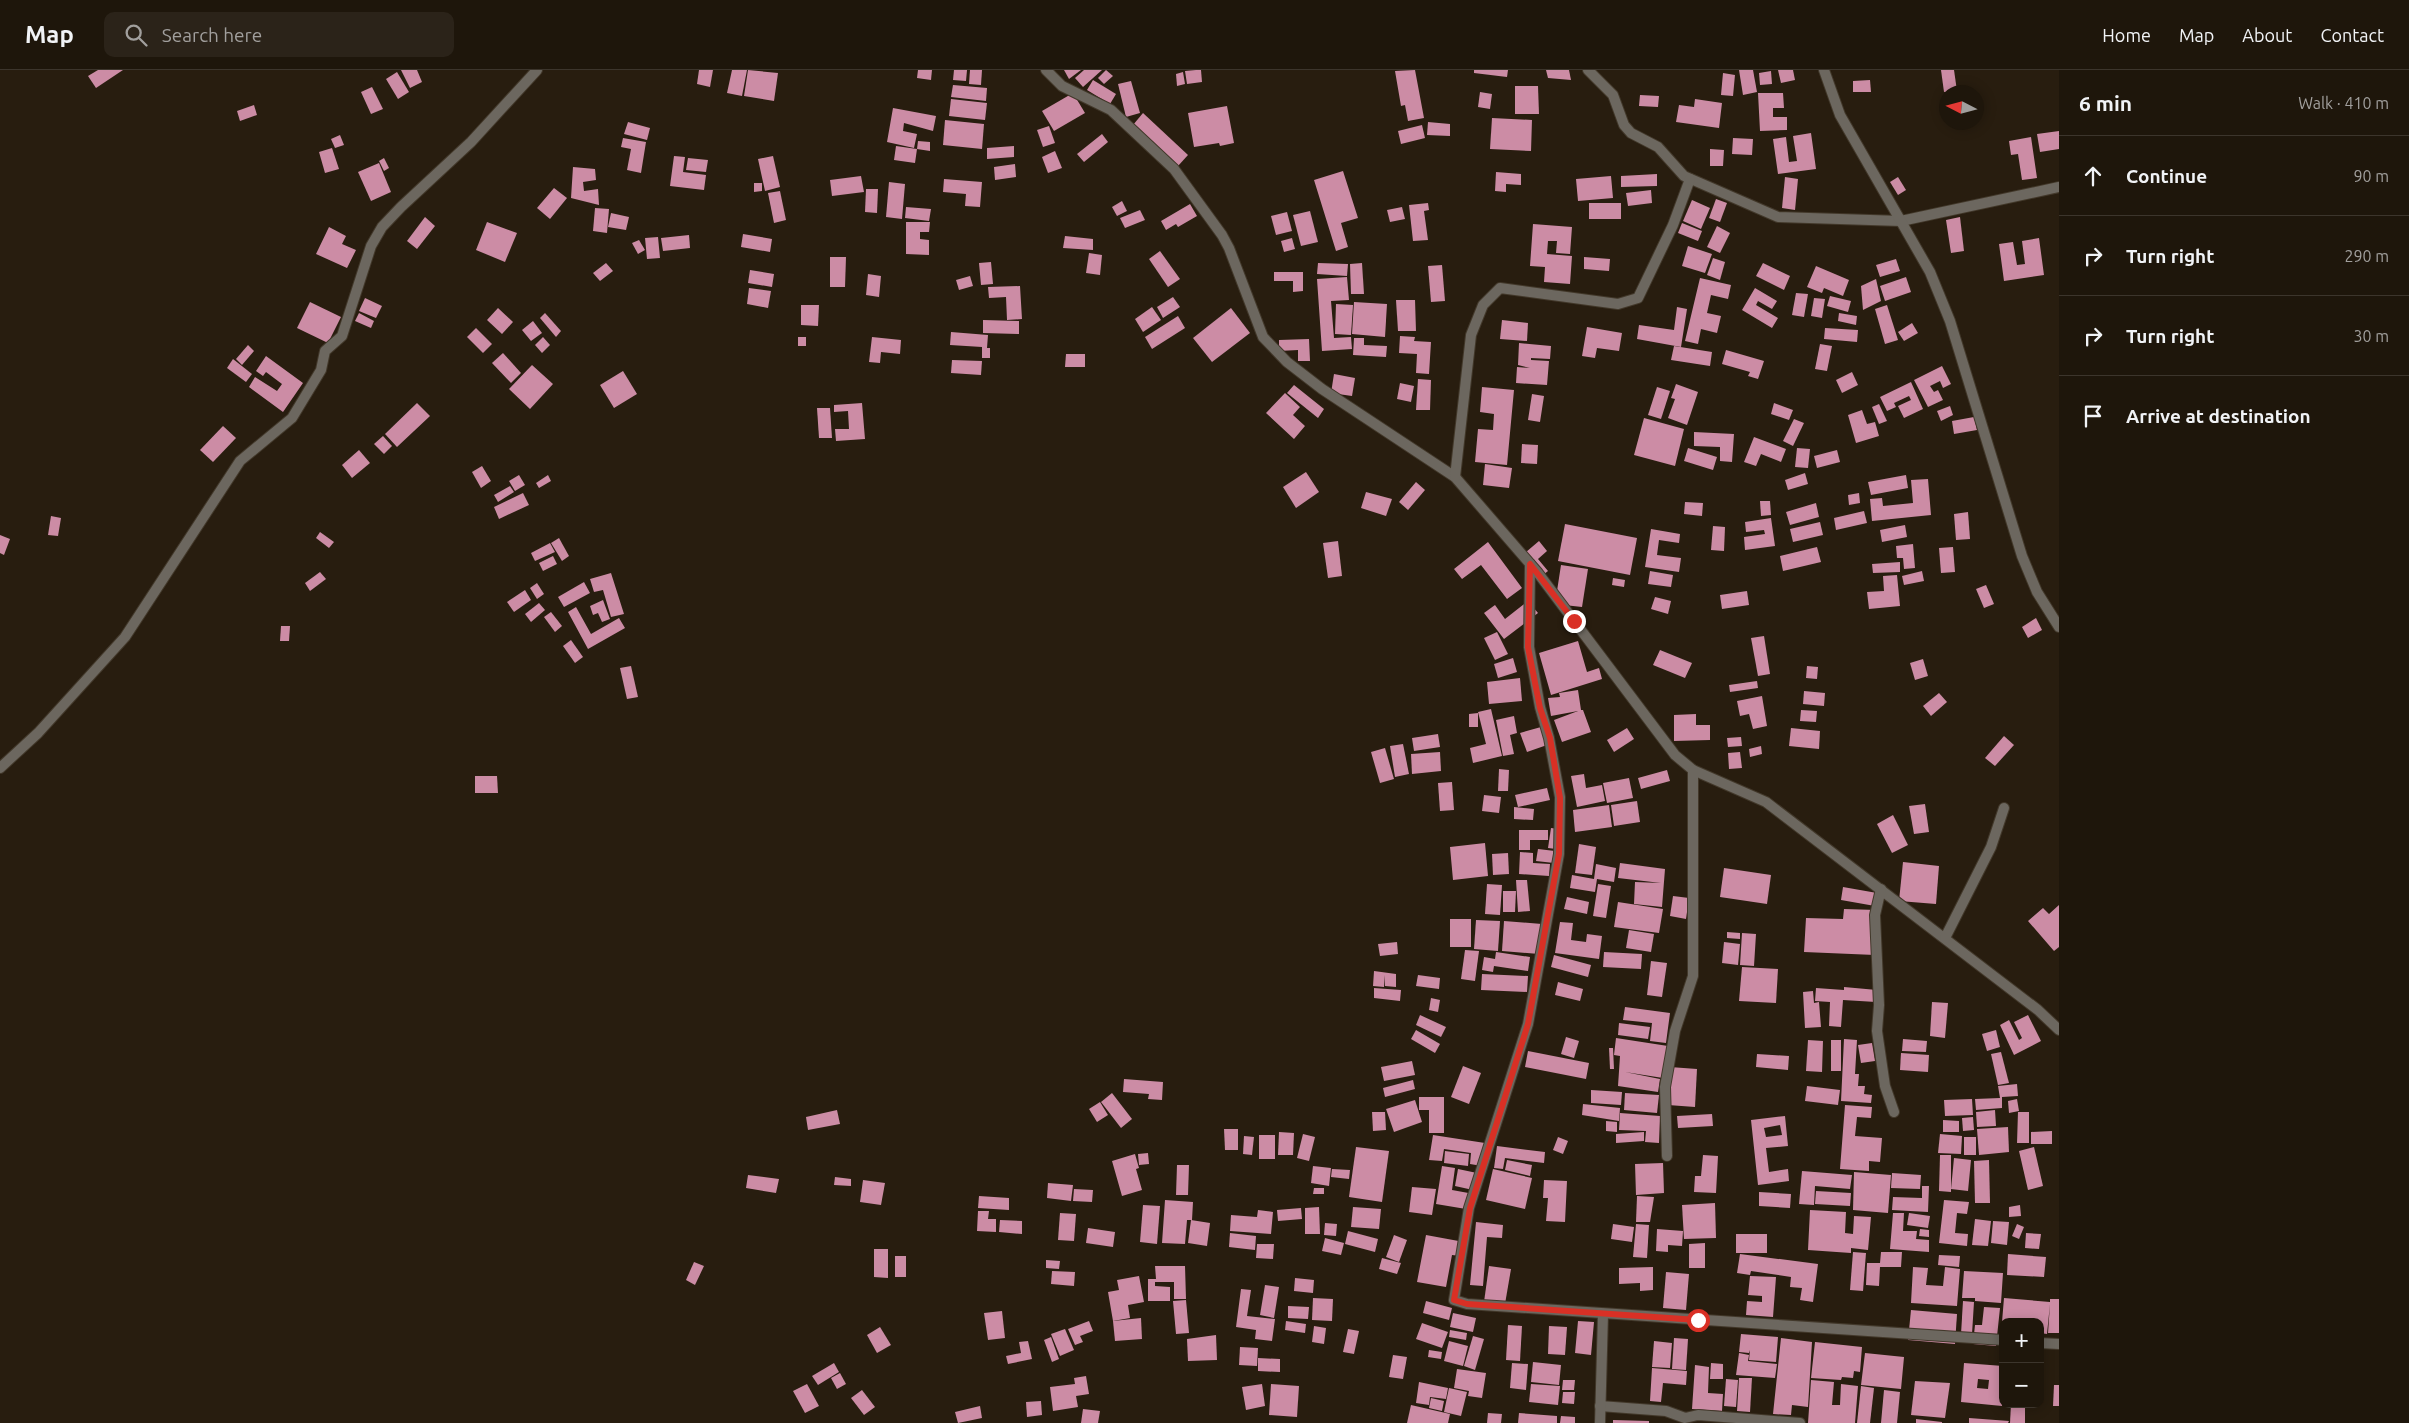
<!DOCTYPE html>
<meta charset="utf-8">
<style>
body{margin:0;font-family:Ubuntu,sans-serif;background:#2b2319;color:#f1f3f6}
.controls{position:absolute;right:15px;bottom:15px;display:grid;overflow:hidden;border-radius:10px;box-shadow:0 2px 12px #0003}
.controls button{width:45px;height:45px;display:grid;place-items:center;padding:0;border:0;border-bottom:1px solid #3c352c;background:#1e160b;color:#f1f3f6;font:25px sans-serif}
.compass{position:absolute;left:1939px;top:15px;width:45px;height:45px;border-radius:50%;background:#1e160b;box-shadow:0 2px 12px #0003;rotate:276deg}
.stop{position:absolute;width:15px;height:15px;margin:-11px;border:4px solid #d93025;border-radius:50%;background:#fff}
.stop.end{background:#d93025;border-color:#fff;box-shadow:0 1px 5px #0008}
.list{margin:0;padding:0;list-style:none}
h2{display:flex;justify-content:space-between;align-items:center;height:65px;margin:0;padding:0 20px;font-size:21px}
h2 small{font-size:16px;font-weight:400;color:#a19f9d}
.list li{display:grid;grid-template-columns:32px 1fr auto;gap:15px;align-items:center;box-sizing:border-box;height:80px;padding:0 20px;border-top:1px solid #3c352c}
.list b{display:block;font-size:19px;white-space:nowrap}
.list em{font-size:16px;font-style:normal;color:#a19f9d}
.icon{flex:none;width:28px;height:28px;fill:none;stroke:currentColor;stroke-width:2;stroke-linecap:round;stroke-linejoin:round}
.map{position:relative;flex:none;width:2059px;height:1353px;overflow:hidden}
header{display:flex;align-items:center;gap:30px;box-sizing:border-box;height:70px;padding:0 25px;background:#1e160b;border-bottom:1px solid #3c352c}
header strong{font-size:24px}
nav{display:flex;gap:28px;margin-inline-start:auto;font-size:18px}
.search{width:350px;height:45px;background:#2b2319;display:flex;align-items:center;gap:12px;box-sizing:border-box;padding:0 18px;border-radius:10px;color:#a19f9d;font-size:19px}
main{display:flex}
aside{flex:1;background:#1e160b}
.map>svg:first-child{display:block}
.building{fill:#cc8ca5;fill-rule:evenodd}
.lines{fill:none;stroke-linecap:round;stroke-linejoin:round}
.street-casing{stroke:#42382a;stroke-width:12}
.street{stroke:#6c675f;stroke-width:10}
.route{stroke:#d93025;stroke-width:6}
</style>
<header>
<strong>Map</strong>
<div class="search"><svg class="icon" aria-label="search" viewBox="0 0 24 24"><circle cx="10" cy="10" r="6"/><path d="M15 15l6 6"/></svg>Search here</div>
<nav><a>Home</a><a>Map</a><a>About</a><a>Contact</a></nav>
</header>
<main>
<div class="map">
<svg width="2059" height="1353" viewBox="0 0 2059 1353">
<rect width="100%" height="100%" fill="#281d0f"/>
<g class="building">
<polygon points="98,0 123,0 96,18 88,6"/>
<polygon points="401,0 417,0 422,12 410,18"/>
<polygon points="699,0 713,0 710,17 697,14"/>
<polygon points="732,0 747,0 742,26 727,23"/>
<polygon points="748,0 778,3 774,31 744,26"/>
<polygon points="918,0 932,0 931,10 917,8"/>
<polygon points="954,0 967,0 966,11 953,10"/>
<polygon points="970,0 982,0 981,15 969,14"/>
<polygon points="1064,0 1081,0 1069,9"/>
<polygon points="1084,0 1102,0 1083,17 1075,8"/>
<polygon points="1106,0 1113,6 1104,14 1098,8"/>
<polygon points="1196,0 1201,0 1202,12 1187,14 1185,1"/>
<polygon points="1415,0 1424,48 1408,51 1405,35 1401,36 1395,1"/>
<polygon points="1474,0 1508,0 1507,7 1474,3"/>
<polygon points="1546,0 1569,0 1571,10 1548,8"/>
<polygon points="1739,0 1753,0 1757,22 1743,25"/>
<polygon points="1778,0 1793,0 1795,10 1781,13"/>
<polygon points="1941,0 1954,0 1957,21 1944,22"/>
<polygon points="1771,1 1772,14 1760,15 1759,3"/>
<polygon points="397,2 409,22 398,29 386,9"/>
<polygon points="1183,2 1185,14 1177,16 1176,4"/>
<polygon points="1723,3 1735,5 1733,26 1721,25"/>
<polygon points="1093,10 1116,24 1110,34 1087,20"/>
<polygon points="1870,10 1871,22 1853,22 1853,11"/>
<polygon points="1131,11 1140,43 1126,47 1118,14"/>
<polygon points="953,15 987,18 986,31 951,27"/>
<polygon points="1515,16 1538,16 1539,44 1515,44"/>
<polygon points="372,17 383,39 371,44 361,22"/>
<polygon points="1480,22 1492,24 1490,39 1478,37"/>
<polygon points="1073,23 1085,43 1054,61 1042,41"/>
<polygon points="1758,23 1783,23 1784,38 1773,38 1773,47 1787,47 1787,60 1760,61"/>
<polygon points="1640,25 1659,26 1658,37 1639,36"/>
<polygon points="951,29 987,33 985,50 949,46"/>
<polygon points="1695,29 1722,33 1719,58 1676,52 1679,35 1694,37"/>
<polygon points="254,35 257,45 240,51 237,41"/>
<polygon points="1227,36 1234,73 1220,76 1219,73 1194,77 1188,43"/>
<polygon points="893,38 936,46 933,61 904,53 903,61 917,64 914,78 887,72"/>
<polygon points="1143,43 1188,85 1178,96 1133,55"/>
<polygon points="1492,48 1532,50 1531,81 1490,79"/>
<polygon points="945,50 984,54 982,79 943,75"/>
<polygon points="628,52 650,58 647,70 624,64"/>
<polygon points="1428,52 1450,54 1450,66 1427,65"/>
<polygon points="1422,55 1425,68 1401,74 1398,61"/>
<polygon points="1049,56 1055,73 1043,77 1037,60"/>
<polygon points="2059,61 2059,79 2040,82 2037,64"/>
<polygon points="1811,63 1816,99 1778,104 1773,69 1786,67 1789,92 1797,91 1793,66"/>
<polygon points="1102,64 1108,72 1084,92 1077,84"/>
<polygon points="340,65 344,75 335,78 331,69"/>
<polygon points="2031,67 2037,108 2022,110 2018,84 2011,85 2009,71"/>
<polygon points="623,68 646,72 641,103 627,100 631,79 621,77"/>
<polygon points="1733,68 1753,69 1752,85 1732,84"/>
<polygon points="918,71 930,72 930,81 917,79 915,93 894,90 896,76 917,79"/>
<polygon points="1014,76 1014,87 987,89 987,78"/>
<polygon points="332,78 339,99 325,103 319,82"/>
<polygon points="1710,79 1724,80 1723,96 1710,96"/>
<polygon points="1055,81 1062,98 1048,103 1042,87"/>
<polygon points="674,86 685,87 683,102 706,105 704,120 670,116"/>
<polygon points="773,86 780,117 765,121 758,89"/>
<polygon points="384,88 389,98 384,101 379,91"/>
<polygon points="688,88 708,90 706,102 686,100"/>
<polygon points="379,93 391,122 371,131 358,102"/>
<polygon points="1015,94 1016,107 995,110 994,97"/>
<polygon points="573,97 595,99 596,110 583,112 584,121 598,119 599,135 571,128"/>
<polygon points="1343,101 1358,148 1341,153 1348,177 1336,181 1314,110"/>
<polygon points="1496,102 1521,104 1521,115 1506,114 1506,122 1495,121"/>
<polygon points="1657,104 1657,116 1621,117 1621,106"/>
<polygon points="861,106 864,122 832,126 830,110"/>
<polygon points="1611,106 1613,128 1578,131 1576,109"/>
<polygon points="1785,107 1798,109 1795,140 1782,138"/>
<polygon points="1898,107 1906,120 1898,125 1890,112"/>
<polygon points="944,109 982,112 980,137 965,136 966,124 943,122"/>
<polygon points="889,112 905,114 902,149 886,147"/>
<polygon points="754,113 762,113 762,121 754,122"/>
<polygon points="554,118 567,128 550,149 537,138"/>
<polygon points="866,119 878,119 877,143 865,142"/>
<polygon points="1651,120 1652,133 1628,136 1626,123"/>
<polygon points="780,121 786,150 774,153 768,123"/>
<polygon points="1716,129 1727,133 1720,152 1709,148"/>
<polygon points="1692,130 1710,138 1701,159 1683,151"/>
<polygon points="1122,131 1127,141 1117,146 1112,137"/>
<polygon points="1428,133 1429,140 1424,141 1428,170 1413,171 1409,135"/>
<rect x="1589" y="133" width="32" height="16"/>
<polygon points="1190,134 1197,146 1178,157 1176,154 1166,160 1161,151"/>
<polygon points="906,137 931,139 929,151 905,148"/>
<polygon points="1402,137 1405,149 1390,152 1387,140"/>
<polygon points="595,138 609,139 607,163 593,161"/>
<polygon points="1140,140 1145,150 1125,158 1120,148"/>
<polygon points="1310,141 1318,172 1301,176 1293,145"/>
<polygon points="1287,142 1292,161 1276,165 1271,146"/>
<polygon points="611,143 629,147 626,160 608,157"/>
<polygon points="425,147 435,156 417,179 407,171"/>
<polygon points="1960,147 1964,181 1951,183 1946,150"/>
<polygon points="487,152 517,163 505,192 476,180"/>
<polygon points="906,152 930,152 929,162 920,162 920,169 929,170 929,185 906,184"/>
<polygon points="1682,153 1702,161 1698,171 1678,163"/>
<polygon points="1533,154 1572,157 1570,184 1556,183 1557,171 1548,171 1547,184 1572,186 1570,214 1544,212 1545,197 1530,196"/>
<polygon points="1717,156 1730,163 1720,183 1707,177"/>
<polygon points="329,157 346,166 342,174 356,180 347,198 316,184"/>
<polygon points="743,164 772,169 770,182 741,177"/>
<polygon points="689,165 690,178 663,181 661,168"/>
<polygon points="1065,166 1093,169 1093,180 1063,178"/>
<polygon points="658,167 660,188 647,189 645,168"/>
<polygon points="1292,168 1295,179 1284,182 1281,171"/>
<polygon points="2039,168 2044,205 2004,211 1999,174 2013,172 2017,195 2025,194 2022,171"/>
<polygon points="639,170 645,180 638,184 632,173"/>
<polygon points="1688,176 1712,184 1705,203 1682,196"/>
<polygon points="1160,181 1180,209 1168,217 1149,189"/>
<polygon points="1089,183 1102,185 1100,205 1086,203"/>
<polygon points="830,187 846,187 845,217 830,217"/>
<polygon points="1584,187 1610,189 1609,201 1584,199"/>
<polygon points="1713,188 1725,192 1720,210 1707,205"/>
<polygon points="1896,189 1900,201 1880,207 1876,195"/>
<polygon points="991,192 993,214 981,215 979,193"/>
<polygon points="606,193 613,201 600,211 593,203"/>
<polygon points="1318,193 1348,194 1347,206 1317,204"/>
<polygon points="1362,193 1364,224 1351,224 1350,194"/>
<polygon points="1763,193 1790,206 1784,220 1756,206"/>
<polygon points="1442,195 1445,231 1431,232 1428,196"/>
<polygon points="1816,196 1849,210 1843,226 1824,218 1822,223 1807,217"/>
<polygon points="750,200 774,204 772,217 748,213"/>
<polygon points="1274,202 1303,202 1303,221 1293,222 1293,211 1274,211"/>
<polygon points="868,204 881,206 879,227 866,225"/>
<polygon points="970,206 973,216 959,220 956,210"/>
<polygon points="1347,207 1349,230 1331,231 1334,268 1351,267 1352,279 1322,281 1317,209"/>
<polygon points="1906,207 1911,222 1885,231 1880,216"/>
<polygon points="1700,208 1731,215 1728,229 1711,225 1707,243 1721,246 1717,263 1701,259 1698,274 1685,271"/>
<polygon points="1876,209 1881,231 1863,240 1861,216"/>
<polygon points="1020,216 1022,249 1007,250 1006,227 989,228 988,217"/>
<polygon points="749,218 771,221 768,238 747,234"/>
<polygon points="1755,218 1777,231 1772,239 1758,231 1756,235 1778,248 1772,258 1742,240"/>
<polygon points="1796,223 1808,224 1804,247 1792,245"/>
<polygon points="1830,226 1851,231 1848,242 1827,236"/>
<polygon points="1173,227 1180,237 1163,248 1157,237"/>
<polygon points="365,228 382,236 376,248 359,241"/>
<polygon points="1814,228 1825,229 1822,248 1811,246"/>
<polygon points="1396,230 1415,230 1416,261 1398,261"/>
<polygon points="310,232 341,247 328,273 297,258"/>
<polygon points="1354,232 1387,234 1385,267 1352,264"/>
<polygon points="1336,234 1353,235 1351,265 1335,264"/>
<polygon points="801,235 819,235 818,256 801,255"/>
<polygon points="1887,235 1898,270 1885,274 1875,239"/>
<polygon points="1152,237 1161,250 1143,262 1135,249"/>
<polygon points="1677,237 1687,239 1681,277 1637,269 1639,255 1674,260"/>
<polygon points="498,238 513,252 502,264 487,250"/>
<polygon points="1231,238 1250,263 1212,292 1193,268"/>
<polygon points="359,243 374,251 371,258 355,251"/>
<polygon points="545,243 561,261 556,267 540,248"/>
<polygon points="1839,243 1857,246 1856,255 1838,251"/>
<polygon points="1178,246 1185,258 1152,279 1145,267"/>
<polygon points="983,250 1019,251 1019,264 983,263"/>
<polygon points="1502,250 1528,253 1527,271 1500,269"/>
<polygon points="533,251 542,263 531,271 522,260"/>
<polygon points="1912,253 1918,263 1904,271 1898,262"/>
<polygon points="1587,257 1622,263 1619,281 1597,278 1595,288 1582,286"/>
<polygon points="476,258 492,274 483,283 467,267"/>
<polygon points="1825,258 1858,260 1857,272 1824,269"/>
<polygon points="951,262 988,265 987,278 990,278 990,288 982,288 982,277 950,275"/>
<polygon points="1400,266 1415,267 1414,271 1431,272 1429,304 1416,303 1417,284 1399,283"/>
<polygon points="543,267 550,275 542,283 535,275"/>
<rect x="798" y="267" width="8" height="9"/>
<polygon points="872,267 901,270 900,284 881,282 880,293 869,292"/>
<polygon points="1354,268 1364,268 1364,275 1387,276 1386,287 1353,285"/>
<polygon points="1309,269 1310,291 1298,291 1298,280 1279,281 1279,270"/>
<polygon points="1519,273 1551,276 1550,289 1531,288 1531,290 1549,291 1547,315 1516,313 1517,297 1530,298 1518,295"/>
<polygon points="1820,274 1832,276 1827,301 1815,299"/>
<polygon points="248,275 254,281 242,295 236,289"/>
<polygon points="1674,276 1712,282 1710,296 1671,290"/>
<polygon points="1726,280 1764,291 1758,309 1748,306 1750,302 1722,294"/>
<polygon points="503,283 521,303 511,313 492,293"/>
<polygon points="1066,284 1085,284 1085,297 1065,297"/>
<polygon points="266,286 303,313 283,342 249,317 255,307 277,321 282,314 266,302 263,306 256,301"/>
<polygon points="233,289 252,304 246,312 227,298"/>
<polygon points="952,290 982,291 981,305 951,303"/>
<polygon points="532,295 553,314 530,339 509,319"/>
<polygon points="1942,296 1951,314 1943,318 1940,311 1930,316 1934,322 1938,320 1943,330 1928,337 1914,310"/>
<polygon points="623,301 637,324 614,338 600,315"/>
<polygon points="1852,302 1858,315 1842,323 1836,310"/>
<polygon points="1334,304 1355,308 1352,326 1331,323"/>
<polygon points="1418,309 1431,310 1430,340 1416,340"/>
<polygon points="1911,312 1923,339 1904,348 1898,336 1911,330 1909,326 1894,333 1896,337 1887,341 1880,327"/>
<polygon points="1400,313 1414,316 1411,332 1397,329"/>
<polygon points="1676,314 1698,322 1687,355 1668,348 1675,329 1671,328"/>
<polygon points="1294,315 1324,339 1318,348 1287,323"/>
<polygon points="1482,317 1514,320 1507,395 1475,392 1478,359 1493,360 1494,344 1480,342"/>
<polygon points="1657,317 1670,321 1661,349 1648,345"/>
<polygon points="1285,323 1300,337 1293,345 1305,356 1294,369 1266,343"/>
<polygon points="1532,324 1544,326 1540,352 1528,350"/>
<polygon points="417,333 430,346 397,377 385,364"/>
<polygon points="862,333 865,369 836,371 835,359 849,359 848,341 834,342 834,335"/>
<polygon points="1774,333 1793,340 1789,350 1771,344"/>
<polygon points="1879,334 1887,351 1879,354 1872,337"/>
<polygon points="1950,336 1953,345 1941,351 1937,341"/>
<polygon points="817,338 830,338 832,368 819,368"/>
<polygon points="1862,340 1867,354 1875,352 1879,366 1856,373 1848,345"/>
<polygon points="1974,347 1977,360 1954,364 1952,351"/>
<polygon points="1644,348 1684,359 1675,396 1634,385"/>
<polygon points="1794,349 1804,353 1793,376 1783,371"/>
<polygon points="223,356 236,368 213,392 200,380"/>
<polygon points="1694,362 1734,364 1732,392 1720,391 1720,377 1694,376"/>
<polygon points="383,366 392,376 384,384 374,374"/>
<polygon points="1754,367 1786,379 1781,392 1761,384 1756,396 1744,392"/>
<polygon points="1522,374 1538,375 1537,394 1521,393"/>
<polygon points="1688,378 1717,387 1713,400 1684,391"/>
<polygon points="1797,378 1810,379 1808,398 1795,397"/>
<polygon points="359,380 370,393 352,408 342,395"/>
<polygon points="1837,380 1840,392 1817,398 1814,386"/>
<polygon points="1485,394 1512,398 1509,418 1483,415"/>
<polygon points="482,396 491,411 481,418 472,402"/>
<polygon points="1306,402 1319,422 1296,438 1283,417"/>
<polygon points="1805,403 1808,414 1788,420 1785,410"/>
<polygon points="519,405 525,415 515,421 509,411"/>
<polygon points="548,405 551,411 539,418 536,413"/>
<polygon points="1906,405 1908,418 1871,425 1868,412"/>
<polygon points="1928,409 1931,445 1872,451 1870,429 1882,428 1883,436 1913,433 1911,410"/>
<polygon points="1416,412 1425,420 1408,440 1399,432"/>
<polygon points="510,416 514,422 498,432 494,425"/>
<polygon points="1366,422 1392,429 1386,446 1361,438"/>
<polygon points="523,423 529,435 499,449 494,437"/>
<polygon points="1859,423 1860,433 1849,435 1848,425"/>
<polygon points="1760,431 1770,431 1771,445 1761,446"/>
<polygon points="1685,432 1703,433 1702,446 1684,444"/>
<polygon points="1816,433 1819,447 1790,455 1786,442"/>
<polygon points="1864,441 1867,453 1836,460 1834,448"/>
<polygon points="1968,442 1970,469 1956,470 1954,444"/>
<polygon points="51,446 61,448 58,466 48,465"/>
<polygon points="1771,448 1775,476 1745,480 1744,467 1765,464 1764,460 1746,462 1745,452"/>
<polygon points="1820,452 1823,465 1793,472 1790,459"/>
<polygon points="1565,454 1637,468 1630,505 1558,491"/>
<polygon points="1905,455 1907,467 1882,472 1880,460"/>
<polygon points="1713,456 1725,457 1724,481 1711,480"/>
<polygon points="1651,459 1680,464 1679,473 1659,470 1657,485 1681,488 1679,502 1645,497"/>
<polygon points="320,462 334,472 329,478 316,468"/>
<polygon points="0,465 10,469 4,485 0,483"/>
<polygon points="559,468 569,486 562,491 551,473"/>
<polygon points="1338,471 1342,506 1328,508 1323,473"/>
<polygon points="1539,471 1547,481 1538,489 1548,501 1538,509 1519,488"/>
<polygon points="1488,472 1522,518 1507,529 1481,495 1462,509 1454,499"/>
<polygon points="550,473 555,482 535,491 531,483"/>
<polygon points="1913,474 1915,498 1904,499 1903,488 1897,488 1896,476"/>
<polygon points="1817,477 1821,492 1783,501 1780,486"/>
<polygon points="1953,477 1955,502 1941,503 1939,478"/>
<polygon points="553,486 557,494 543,501 539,493"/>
<polygon points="1900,492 1900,502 1873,503 1872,494"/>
<polygon points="1561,495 1588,499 1582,537 1555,534"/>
<polygon points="1650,501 1673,505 1671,517 1648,514"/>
<polygon points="1922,501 1924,511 1904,515 1902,506"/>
<polygon points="320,502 326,509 310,521 305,513"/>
<polygon points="611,503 624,544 611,547 603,520 594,522 590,509"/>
<polygon points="1897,505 1900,536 1869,539 1867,522 1884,521 1883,506"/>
<polygon points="1613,508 1625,510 1624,517 1612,515"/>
<polygon points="584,512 590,523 564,537 558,527"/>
<polygon points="537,513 544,524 537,529 530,518"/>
<polygon points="1986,515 1994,534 1984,538 1976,519"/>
<polygon points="525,520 531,530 514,542 507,532"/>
<polygon points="1747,521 1749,535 1722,539 1720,525"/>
<polygon points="1655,527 1671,531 1668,544 1651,539"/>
<polygon points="603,530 610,549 602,552 598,543 593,545 590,536"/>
<polygon points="1528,531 1538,543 1504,569 1484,543 1495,535 1505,549"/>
<polygon points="539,533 545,540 531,552 525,544"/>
<polygon points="576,537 591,564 619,548 625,558 588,579 568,542"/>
<polygon points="551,542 562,556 555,562 544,547"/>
<polygon points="2036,548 2042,560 2028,568 2022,557"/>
<polygon points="281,556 290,556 289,571 280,571"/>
<polygon points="1497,562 1508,584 1495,590 1484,568"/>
<polygon points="1764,566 1770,604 1758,606 1751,568"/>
<polygon points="571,570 583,587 575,593 563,576"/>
<polygon points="1578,571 1587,602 1599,598 1602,609 1551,625 1539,583"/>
<polygon points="1660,580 1692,593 1685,608 1653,595"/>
<polygon points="1513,588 1517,602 1498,608 1494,594"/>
<polygon points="1923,589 1928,606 1915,610 1910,593"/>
<polygon points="631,596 638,627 627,629 620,598"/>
<polygon points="1807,596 1818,597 1817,609 1806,608"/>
<polygon points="1520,608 1522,631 1489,634 1487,612"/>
<polygon points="1757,611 1758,618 1730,622 1729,615"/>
<polygon points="1578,620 1581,640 1583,640 1591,662 1562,672 1554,650 1578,641 1551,646 1548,628 1560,627 1559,623"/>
<polygon points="1804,621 1825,623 1824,636 1803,634"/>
<polygon points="1939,623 1947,632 1931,646 1923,636"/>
<polygon points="1762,626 1767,656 1753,659 1749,644 1740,646 1737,631"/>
<polygon points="1491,639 1502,686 1473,693 1470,678 1486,674 1478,642"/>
<polygon points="1801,640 1817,641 1816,652 1800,651"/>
<polygon points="1478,643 1478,657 1469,657 1469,644"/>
<polygon points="1696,644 1696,655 1710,655 1710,670 1674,671 1674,645"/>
<polygon points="1514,646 1517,663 1510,665 1514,684 1503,686 1496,650"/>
<polygon points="1541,657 1547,675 1527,682 1520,663"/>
<polygon points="1627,658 1634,669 1614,682 1607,670"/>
<polygon points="1791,658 1820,661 1819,679 1789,676"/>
<polygon points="1438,664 1440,677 1414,681 1412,668"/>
<polygon points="2004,666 2014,675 1995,696 1985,688"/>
<polygon points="1741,667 1742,676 1728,677 1727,668"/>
<polygon points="1403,674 1409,704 1395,707 1390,676"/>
<polygon points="1761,676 1762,684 1750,687 1749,679"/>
<polygon points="1385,678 1394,709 1380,713 1371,682"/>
<polygon points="1440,682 1441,701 1412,704 1411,684"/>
<polygon points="1740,682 1742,698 1729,699 1728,683"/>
<polygon points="1499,699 1509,700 1508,721 1498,721"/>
<polygon points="1667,700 1670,711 1641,719 1638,708"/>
<polygon points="1584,704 1586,718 1602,715 1605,731 1577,737 1571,706"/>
<polygon points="475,706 497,706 498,723 475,723"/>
<polygon points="1629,708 1633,728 1607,733 1603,713"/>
<polygon points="1452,712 1454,740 1440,741 1438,713"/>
<polygon points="1547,718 1550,730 1518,737 1515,725"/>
<polygon points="1484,725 1501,727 1499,743 1482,741"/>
<polygon points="1637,731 1640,752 1614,756 1611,735"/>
<polygon points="1925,734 1929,762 1914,764 1909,736"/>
<polygon points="1609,735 1612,757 1575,762 1573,740"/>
<polygon points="1514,737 1534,739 1533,750 1514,749"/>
<polygon points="1893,745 1908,775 1892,783 1877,754"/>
<polygon points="1551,758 1559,759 1556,779 1548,778"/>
<polygon points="1519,760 1548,760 1548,770 1530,770 1530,780 1519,780"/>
<polygon points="1485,773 1488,806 1453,810 1450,777"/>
<polygon points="1579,774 1596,777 1592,805 1575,803"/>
<polygon points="1538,779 1555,781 1554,793 1536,791"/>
<polygon points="1520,782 1533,783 1533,793 1550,794 1549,806 1519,804"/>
<polygon points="1508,783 1509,804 1493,805 1492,784"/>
<polygon points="1903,792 1939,796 1936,834 1899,831"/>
<polygon points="1620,793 1665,799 1662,837 1634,834 1635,812 1661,813 1618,808"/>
<polygon points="1596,794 1616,798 1614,812 1597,809 1595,822 1570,818 1572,805 1594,809"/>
<polygon points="1724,798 1771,805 1767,834 1720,827"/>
<polygon points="1516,810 1527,810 1530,841 1518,842"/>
<polygon points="1487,814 1502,815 1500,845 1485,844"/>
<polygon points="1598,814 1611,816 1606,848 1593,846"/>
<polygon points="1843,817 1877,823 1875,836 1841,830"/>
<polygon points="1503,821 1516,821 1515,842 1503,842"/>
<polygon points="1673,826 1689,828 1686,849 1670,846"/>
<polygon points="1567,827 1589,832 1587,844 1564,839"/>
<polygon points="1618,832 1663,839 1659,863 1614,857"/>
<polygon points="2059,835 2059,877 2054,881 2028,851 2043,838 2049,844"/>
<polygon points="1844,839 1877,840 1875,885 1804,882 1806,848 1843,849"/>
<rect x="1450" y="849" width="21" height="28"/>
<polygon points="1476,850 1500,851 1498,881 1474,879"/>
<polygon points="1504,851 1542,854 1539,884 1502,881"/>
<polygon points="1560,852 1573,853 1571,870 1586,872 1587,864 1602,866 1599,889 1555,883"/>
<polygon points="1629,860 1654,864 1651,882 1626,878"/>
<polygon points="1727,862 1740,863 1740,869 1727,868"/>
<polygon points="1742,863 1756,864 1754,896 1740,895"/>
<polygon points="1397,872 1398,884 1380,886 1378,874"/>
<polygon points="1724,872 1740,874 1738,895 1722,893"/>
<polygon points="1465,880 1479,881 1475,911 1461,909"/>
<polygon points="1496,882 1530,887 1528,901 1494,896 1493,902 1482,900 1484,887 1495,889"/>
<polygon points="1604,882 1642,884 1641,899 1603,897"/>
<polygon points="1554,885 1591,895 1588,907 1551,897"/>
<polygon points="1651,891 1667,893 1662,927 1647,925"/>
<polygon points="1742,897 1778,899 1776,933 1739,931"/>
<polygon points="1374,901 1396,904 1396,917 1385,916 1385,905 1384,917 1373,916"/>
<polygon points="1482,904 1528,906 1527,922 1481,920"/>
<polygon points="1418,905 1440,908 1439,919 1416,916"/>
<polygon points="1558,912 1583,919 1580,931 1555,925"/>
<polygon points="1844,917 1877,920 1876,932 1843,930 1841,957 1829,956 1830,932 1815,931 1816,918 1844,920"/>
<polygon points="1374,918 1401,920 1400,931 1374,928"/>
<polygon points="1813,921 1814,933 1819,932 1821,957 1805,958 1803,922"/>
<polygon points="1431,928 1440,930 1438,942 1429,940"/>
<polygon points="1932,932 1948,933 1945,968 1930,966"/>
<polygon points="1625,937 1670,943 1666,973 1650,971 1652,953 1623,950"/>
<polygon points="1420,945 1446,957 1441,967 1416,955"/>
<polygon points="2028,945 2041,971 2014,985 2000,955 2009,950 2019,970 2022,968 2014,952"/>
<polygon points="1619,953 1650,957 1648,969 1618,965"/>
<polygon points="1416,960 1440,974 1435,983 1411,969"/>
<polygon points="1996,960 2000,977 1987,981 1982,964"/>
<polygon points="1566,967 1579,971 1574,988 1561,984"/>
<polygon points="1616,968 1668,976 1663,1008 1625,1002 1660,1009 1658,1022 1618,1016 1620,986 1614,985"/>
<polygon points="1844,969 1857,970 1855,1004 1859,1004 1858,1016 1865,1016 1864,1024 1872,1025 1871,1033 1841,1031"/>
<polygon points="1903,969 1927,971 1926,982 1902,981"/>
<polygon points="1808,970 1823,971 1822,1002 1806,1001"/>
<rect x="1831" y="970" width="10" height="31"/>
<polygon points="1872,973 1875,991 1861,993 1858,975"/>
<polygon points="1609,978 1613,978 1614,999 1610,999"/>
<polygon points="1528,981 1589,993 1586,1009 1525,997"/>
<polygon points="2001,982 2009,1013 1998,1015 1991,984"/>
<polygon points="1901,983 1929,985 1928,1002 1900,1000"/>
<polygon points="1757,984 1789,986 1788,1000 1756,997"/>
<polygon points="1412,991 1415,1005 1384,1011 1381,997"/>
<polygon points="1463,996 1481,1003 1469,1034 1451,1027"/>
<polygon points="1670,997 1697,999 1695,1037 1668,1035"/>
<polygon points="1124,1009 1163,1012 1162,1030 1148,1029 1149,1024 1123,1022"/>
<polygon points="1413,1010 1415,1019 1385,1027 1383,1018"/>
<polygon points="2017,1014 2018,1026 2002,1027 2002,1038 1976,1040 1975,1029 2000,1028 1998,1016"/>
<polygon points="1807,1016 1840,1020 1838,1035 1805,1031"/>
<polygon points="1591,1020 1622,1022 1621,1035 1591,1033"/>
<polygon points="1112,1023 1132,1049 1121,1058 1101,1032"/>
<polygon points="1625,1023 1659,1025 1657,1043 1624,1040"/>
<polygon points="1419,1027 1444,1027 1444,1063 1429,1063 1429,1040 1419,1040"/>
<polygon points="1972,1029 1973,1045 1945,1046 1944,1030"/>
<polygon points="2017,1029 2019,1041 2009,1043 2008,1031"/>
<polygon points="1415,1030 1422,1052 1394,1062 1386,1039"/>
<polygon points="1100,1032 1108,1045 1097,1052 1089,1039"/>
<polygon points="1583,1034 1620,1038 1619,1051 1582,1045"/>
<polygon points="1845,1035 1872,1037 1871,1048 1857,1047 1855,1066 1882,1068 1880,1092 1869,1091 1869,1101 1840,1099"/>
<polygon points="837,1040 840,1054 808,1060 806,1047"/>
<polygon points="1995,1040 1996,1056 1977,1057 1976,1042"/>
<polygon points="1372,1042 1385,1042 1386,1060 1373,1061"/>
<polygon points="2018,1042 2029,1042 2029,1073 2017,1073"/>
<polygon points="1620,1043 1660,1046 1659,1073 1645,1072 1646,1061 1619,1060"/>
<polygon points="1712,1044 1713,1056 1678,1058 1677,1046"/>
<path d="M1785 1046 1788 1076 1766 1078 1769 1102 1788 1099 1789 1111 1758 1115 1751 1050ZM1780 1055 1782 1065 1766 1067 1764 1058Z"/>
<polygon points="1973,1047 1974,1060 1963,1061 1962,1048"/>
<polygon points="1943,1050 1959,1051 1959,1062 1943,1062"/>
<polygon points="1606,1051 1617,1052 1617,1062 1606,1061"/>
<polygon points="2008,1057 2009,1082 1979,1085 1977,1059"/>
<polygon points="1224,1059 1238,1059 1238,1080 1225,1080"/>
<polygon points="2052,1061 2052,1074 2031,1074 2031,1062"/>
<polygon points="1279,1062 1294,1063 1293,1085 1278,1085"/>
<polygon points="1644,1062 1644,1071 1616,1073 1616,1064"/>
<polygon points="1303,1064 1315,1067 1309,1091 1297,1088"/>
<polygon points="1940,1064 1962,1066 1961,1084 1938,1083"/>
<rect x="1259" y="1065" width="16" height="24"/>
<polygon points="1433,1065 1485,1073 1482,1096 1470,1094 1471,1083 1444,1079 1442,1091 1429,1090"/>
<polygon points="1244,1066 1254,1067 1252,1085 1243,1084"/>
<polygon points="1558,1067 1568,1071 1563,1084 1553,1080"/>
<rect x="1964" y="1067" width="12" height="18"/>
<polygon points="1497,1076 1545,1082 1544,1093 1505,1088 1503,1099 1494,1098"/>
<polygon points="1356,1077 1389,1081 1382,1132 1349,1127"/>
<polygon points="2034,1077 2043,1116 2028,1120 2019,1081"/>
<polygon points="1445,1081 1469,1084 1468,1096 1444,1093"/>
<polygon points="1148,1083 1149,1094 1139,1095 1138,1084"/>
<polygon points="1135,1084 1139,1098 1136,1099 1142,1120 1122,1126 1112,1091"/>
<polygon points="1703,1085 1718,1086 1716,1123 1694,1122 1695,1106 1701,1106"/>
<polygon points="1940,1085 1951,1085 1951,1122 1939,1121"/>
<polygon points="1954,1088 1971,1090 1968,1121 1951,1119"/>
<polygon points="1507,1090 1532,1095 1530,1106 1505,1100"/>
<polygon points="1989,1090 1990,1133 1975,1133 1974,1091"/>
<polygon points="1663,1093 1664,1123 1636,1125 1635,1094"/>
<polygon points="1177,1095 1189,1095 1188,1125 1176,1125"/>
<polygon points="1313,1096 1331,1098 1329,1116 1311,1113"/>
<polygon points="1442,1096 1455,1098 1452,1120 1474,1124 1472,1140 1436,1134"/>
<polygon points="1332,1099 1350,1100 1349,1109 1331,1107"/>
<polygon points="1458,1099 1477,1103 1473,1120 1455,1116"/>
<polygon points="1493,1099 1532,1108 1525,1139 1486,1130"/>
<polygon points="1802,1101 1852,1105 1850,1119 1815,1116 1814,1135 1799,1134"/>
<polygon points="1854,1102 1891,1105 1888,1143 1853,1140"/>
<polygon points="1892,1103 1921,1105 1920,1119 1891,1118"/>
<polygon points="748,1105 779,1109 776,1123 746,1118"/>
<polygon points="835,1107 851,1109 851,1116 834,1115"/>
<polygon points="863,1110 885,1113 881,1135 860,1132"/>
<polygon points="1544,1110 1567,1111 1565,1152 1546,1151 1548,1128 1543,1128"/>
<polygon points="1048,1113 1073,1115 1071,1131 1047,1128"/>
<polygon points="1922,1116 1929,1116 1928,1142 1892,1140 1893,1127 1922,1128"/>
<polygon points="1412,1117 1436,1119 1432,1145 1409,1142"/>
<polygon points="1314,1118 1324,1118 1324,1124 1313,1124"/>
<polygon points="1074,1119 1093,1120 1092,1132 1073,1131"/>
<polygon points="1816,1121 1851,1123 1850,1136 1815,1134"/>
<polygon points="1759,1122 1791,1124 1790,1138 1759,1136"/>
<polygon points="979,1126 1009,1128 1009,1140 978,1138"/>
<polygon points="1637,1126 1654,1127 1650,1152 1636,1152"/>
<polygon points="1165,1130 1193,1132 1192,1150 1187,1150 1185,1174 1162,1173"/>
<polygon points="1944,1130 1969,1132 1967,1144 1957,1143 1955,1163 1968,1164 1967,1176 1939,1173"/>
<polygon points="1715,1133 1716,1168 1684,1169 1682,1135"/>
<polygon points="1143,1135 1160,1136 1157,1174 1140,1172"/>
<polygon points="2020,1135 2021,1146 2009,1147 2009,1137"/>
<polygon points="1319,1137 1320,1164 1305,1164 1305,1138"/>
<polygon points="1353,1137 1381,1139 1379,1159 1351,1157"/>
<polygon points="1301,1138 1302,1149 1278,1151 1277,1140"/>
<polygon points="1258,1140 1273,1142 1271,1164 1230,1161 1231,1145 1257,1147"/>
<polygon points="1810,1140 1846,1142 1845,1163 1853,1164 1854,1146 1871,1147 1868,1180 1851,1178 1851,1183 1808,1180"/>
<polygon points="978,1141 989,1141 988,1149 996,1149 996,1162 977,1161"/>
<polygon points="1060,1143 1076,1144 1074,1171 1058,1170"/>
<polygon points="1893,1143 1904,1143 1903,1161 1917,1161 1916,1169 1929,1170 1929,1182 1890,1179"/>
<polygon points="1909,1143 1930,1146 1928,1158 1907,1155"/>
<polygon points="1975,1149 1991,1151 1988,1176 1972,1175"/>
<polygon points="1000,1150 1022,1151 1022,1164 999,1162"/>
<polygon points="1191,1150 1210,1153 1207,1176 1188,1173"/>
<polygon points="1993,1151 2009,1152 2007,1175 1991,1173"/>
<polygon points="1476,1152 1503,1155 1502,1168 1487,1167 1483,1216 1470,1215"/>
<polygon points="1325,1153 1337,1154 1336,1166 1324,1165"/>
<polygon points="1613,1154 1634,1157 1632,1172 1611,1169"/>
<polygon points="1636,1154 1649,1155 1647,1188 1633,1187"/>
<polygon points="2017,1154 2024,1157 2019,1169 2012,1166"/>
<polygon points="1088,1158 1115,1162 1113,1177 1086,1173"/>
<polygon points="1657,1159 1683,1161 1682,1176 1668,1175 1668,1182 1656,1181"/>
<polygon points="1920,1159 1929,1160 1929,1167 1919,1166"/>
<polygon points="1348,1161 1378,1169 1375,1182 1345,1174"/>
<polygon points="1230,1163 1256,1166 1255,1180 1229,1177"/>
<polygon points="2026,1163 2041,1164 2039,1179 2025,1178"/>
<rect x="1736" y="1164" width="31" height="19"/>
<polygon points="1394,1165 1407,1170 1399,1192 1386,1187"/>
<polygon points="1426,1165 1464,1172 1461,1186 1452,1185 1446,1217 1417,1212"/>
<polygon points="1325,1168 1344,1173 1341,1185 1322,1181"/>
<polygon points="1705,1173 1705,1198 1689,1198 1689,1174"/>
<polygon points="1257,1174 1274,1174 1273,1189 1256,1188"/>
<polygon points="874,1179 888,1179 888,1208 874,1207"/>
<polygon points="1853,1182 1866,1183 1863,1221 1850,1220"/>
<polygon points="1881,1182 1902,1182 1901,1197 1880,1197 1879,1216 1866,1215 1867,1193 1880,1193"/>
<polygon points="1740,1184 1818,1194 1813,1232 1800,1230 1802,1218 1790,1217 1791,1207 1751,1201 1750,1205 1737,1203"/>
<polygon points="2008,1184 2046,1187 2044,1207 2007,1205"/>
<polygon points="1939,1185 1960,1186 1959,1197 1938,1195"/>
<rect x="895" y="1186" width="11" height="21"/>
<polygon points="1382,1188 1401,1193 1397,1204 1379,1199"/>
<polygon points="1046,1190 1060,1191 1059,1199 1046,1198"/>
<polygon points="694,1192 704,1196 695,1215 686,1210"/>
<polygon points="1155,1196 1185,1196 1186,1229 1174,1229 1174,1212 1155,1212 1155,1216 1170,1217 1170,1231 1148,1231 1148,1209 1156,1209"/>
<polygon points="1489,1196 1511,1199 1505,1234 1484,1232"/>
<polygon points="1653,1197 1653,1220 1640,1221 1640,1213 1619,1214 1619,1198"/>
<polygon points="1913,1197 1928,1198 1926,1215 1943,1216 1945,1197 1960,1199 1957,1236 1911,1233"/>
<polygon points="1052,1201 1075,1202 1074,1216 1051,1214"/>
<polygon points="1964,1201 2003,1203 2001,1233 1975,1231 1975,1228 1962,1228"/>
<polygon points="1666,1202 1689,1204 1686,1240 1663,1238"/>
<polygon points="1139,1206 1144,1232 1128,1235 1130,1248 1113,1251 1108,1222 1119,1220 1117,1210"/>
<polygon points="1750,1206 1776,1207 1773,1247 1746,1245 1747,1231 1762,1232 1762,1226 1748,1225"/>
<polygon points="1295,1208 1314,1210 1313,1223 1294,1221"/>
<polygon points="1265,1215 1279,1217 1274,1248 1260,1245"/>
<polygon points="1241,1219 1251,1220 1247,1246 1275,1249 1272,1271 1255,1269 1256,1260 1236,1257"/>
<polygon points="1313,1228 1333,1229 1332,1251 1312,1250"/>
<polygon points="2004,1228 2050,1232 2050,1229 2059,1229 2059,1263 2048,1263 2050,1234 2047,1264 2040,1263 2040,1252 2030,1252 2031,1250 2025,1248 2025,1252 2002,1252"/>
<polygon points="1186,1230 1189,1263 1176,1264 1173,1231"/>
<polygon points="1426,1231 1452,1238 1449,1250 1423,1243"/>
<polygon points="1963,1231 1974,1232 1972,1264 1961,1264"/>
<polygon points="1288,1236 1309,1237 1308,1249 1288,1248"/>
<polygon points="1984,1237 2000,1238 1996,1276 1973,1274 1975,1255 1982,1255"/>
<polygon points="1911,1240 1957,1244 1955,1274 1908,1270"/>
<polygon points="1002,1241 1005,1268 988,1270 984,1243"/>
<polygon points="1453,1243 1476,1248 1473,1262 1450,1257"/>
<polygon points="1141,1248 1142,1269 1115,1271 1113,1251"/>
<polygon points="1089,1251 1093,1261 1080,1266 1083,1272 1075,1275 1068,1259"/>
<polygon points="1286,1251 1306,1254 1305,1263 1285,1260"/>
<polygon points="1578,1251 1594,1252 1591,1285 1575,1283"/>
<polygon points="1422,1253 1448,1262 1442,1278 1416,1269"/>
<polygon points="1508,1255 1522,1256 1520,1291 1506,1290"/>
<polygon points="1314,1256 1326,1258 1324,1274 1312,1272"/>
<polygon points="1549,1256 1567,1257 1565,1285 1548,1284"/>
<polygon points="880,1257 891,1275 877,1283 867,1265"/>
<polygon points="1065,1259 1074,1280 1060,1286 1051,1264"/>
<polygon points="1348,1259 1359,1261 1354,1284 1343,1282"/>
<polygon points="1450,1260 1467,1263 1466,1270 1449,1267"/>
<polygon points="1741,1264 1778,1267 1776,1292 1749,1290 1750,1280 1749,1283 1739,1282"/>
<polygon points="1216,1265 1217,1290 1188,1291 1187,1269"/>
<polygon points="1473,1266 1484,1269 1475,1300 1464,1296"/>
<polygon points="1051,1267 1059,1289 1052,1292 1044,1270"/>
<polygon points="1674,1268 1688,1269 1686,1300 1672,1299"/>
<polygon points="1781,1268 1812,1272 1808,1337 1792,1335 1791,1345 1773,1344"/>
<polygon points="1028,1271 1032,1289 1008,1294 1006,1286 1021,1283 1019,1272"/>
<polygon points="1449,1271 1468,1276 1463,1296 1444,1291"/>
<polygon points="1654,1271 1672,1273 1670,1298 1652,1297"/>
<polygon points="1815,1272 1862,1277 1860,1302 1854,1301 1853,1308 1842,1307 1841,1310 1811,1308"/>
<polygon points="1240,1277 1258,1278 1257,1296 1239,1295"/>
<polygon points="1429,1280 1442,1282 1441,1289 1428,1287"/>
<polygon points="1739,1283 1749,1285 1748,1291 1777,1294 1775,1308 1736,1305"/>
<polygon points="1865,1283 1904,1287 1901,1319 1861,1315"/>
<polygon points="1393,1285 1407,1287 1403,1309 1389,1307"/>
<polygon points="1258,1288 1280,1289 1280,1302 1258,1301"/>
<polygon points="1533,1292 1561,1295 1559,1315 1531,1312"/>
<polygon points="834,1293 839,1302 818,1315 812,1306"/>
<polygon points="1512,1293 1528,1294 1526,1320 1510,1318"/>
<polygon points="1711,1293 1723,1294 1723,1309 1710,1309"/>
<path d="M1964 1293 2003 1296 2002 1336 1961 1332ZM1978 1309 1989 1310 1988 1319 1977 1318Z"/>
<polygon points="1695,1295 1709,1297 1708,1323 1723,1324 1722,1341 1692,1339"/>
<polygon points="1652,1298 1687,1301 1686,1315 1663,1313 1661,1332 1650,1331"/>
<polygon points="1457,1299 1486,1303 1482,1328 1468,1326 1469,1321 1454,1318"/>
<polygon points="840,1303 846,1314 837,1319 831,1308"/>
<polygon points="1086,1306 1089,1324 1076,1326 1078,1337 1053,1341 1050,1317 1075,1314 1074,1308"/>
<polygon points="1739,1308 1752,1308 1750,1342 1737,1341"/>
<polygon points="1726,1309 1738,1310 1736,1337 1724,1336"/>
<polygon points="1563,1310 1575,1310 1574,1320 1562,1320"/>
<polygon points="1811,1310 1834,1312 1832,1335 1840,1335 1841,1314 1858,1316 1855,1353 1808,1353"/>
<polygon points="1915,1311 1950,1313 1945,1348 1911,1345"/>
<polygon points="1419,1312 1448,1318 1446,1329 1430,1327 1429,1335 1416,1333"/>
<polygon points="807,1314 819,1336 805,1343 793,1321"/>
<polygon points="1262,1314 1265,1336 1246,1340 1242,1317"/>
<polygon points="1271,1314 1299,1316 1297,1347 1269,1345"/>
<polygon points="1531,1314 1560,1316 1558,1335 1529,1332"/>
<polygon points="2054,1315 2059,1315 2059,1336 2053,1336"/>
<polygon points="1861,1316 1874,1318 1870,1353 1857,1353"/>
<polygon points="1449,1318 1467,1322 1461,1346 1444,1342"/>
<polygon points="862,1320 875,1337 864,1345 851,1328"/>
<polygon points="1884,1320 1900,1322 1897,1353 1881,1353"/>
<polygon points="1563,1322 1575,1322 1574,1334 1562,1333"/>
<polygon points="1431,1328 1444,1331 1442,1341 1429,1338"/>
<polygon points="1041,1331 1042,1345 1027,1347 1026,1332"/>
<polygon points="2011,1334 2025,1334 2025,1353 2010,1353"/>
<polygon points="1411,1335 1450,1344 1448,1353 1407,1353"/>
<polygon points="980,1336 982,1348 958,1353 955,1342"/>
<polygon points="1083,1339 1100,1341 1098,1353 1081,1353"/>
<polygon points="1488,1343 1502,1344 1501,1353 1487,1353"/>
<polygon points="1519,1343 1557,1346 1557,1353 1518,1353"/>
<polygon points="1561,1346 1575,1347 1575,1353 1560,1353"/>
<polygon points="1969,1348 2009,1351 2008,1353 1969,1353"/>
<polygon points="1916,1349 1942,1352 1942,1353 1916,1353"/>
<polygon points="1613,1350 1649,1351 1649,1353 1613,1353"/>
</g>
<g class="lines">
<defs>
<g id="street">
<polyline points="1046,0 1062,16 1111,40 1174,99 1222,165 1229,178 1263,267 1287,292 1322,319 1455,407 1538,503 1675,685 1693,700 1766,732 2038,940 2059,960"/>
<polyline points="1588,0 1613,25 1624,55 1631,63 1658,77 1684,106 1778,147 1901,151 2059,117"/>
<polyline points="1824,0 1840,45 1930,202 1950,251 2022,486 2037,522 2059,557"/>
<polyline points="1455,407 1471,265 1483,235 1500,218 1618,234 1638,228 1673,155 1690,109"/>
<polyline points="1530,494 1529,577 1540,637 1549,668 1560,727 1559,784 1528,954 1469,1138 1454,1230 1467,1234 2003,1270"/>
<polyline points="0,698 38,663 125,567 240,391 292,348 321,300 325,281 342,266 371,176 382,157 401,137 471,72 537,0"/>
<polyline points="1881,819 1875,845 1879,935 1877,961 1885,1016 1894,1042"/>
<polyline points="1945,868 1991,777 2004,738"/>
<polyline points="1667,1086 1665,1017 1675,961 1693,906 1693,700"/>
<polyline points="2040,1273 2059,1274"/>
<polyline points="1600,1336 1666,1341 1685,1348 1698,1345 1800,1353"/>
<polyline points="1600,1353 1603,1244"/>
</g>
</defs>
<use href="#street" class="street-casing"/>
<use href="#street" class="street"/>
</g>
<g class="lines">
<polyline class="route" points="1574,551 1530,494 1528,577 1540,638 1550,668 1560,728 1559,784 1528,954 1470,1138 1454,1230 1467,1234 1698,1250"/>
</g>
</svg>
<div class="controls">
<button>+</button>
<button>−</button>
</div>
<svg class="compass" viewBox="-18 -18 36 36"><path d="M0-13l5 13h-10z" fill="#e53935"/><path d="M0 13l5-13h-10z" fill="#a19f9d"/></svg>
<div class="stop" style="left:1698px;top:1250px"></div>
<div class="stop end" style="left:1574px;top:551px"></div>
</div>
<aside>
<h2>6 min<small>Walk · 410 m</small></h2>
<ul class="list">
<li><svg class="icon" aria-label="ahead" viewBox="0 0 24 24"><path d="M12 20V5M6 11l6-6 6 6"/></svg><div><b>Continue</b></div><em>90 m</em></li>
<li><svg class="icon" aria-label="right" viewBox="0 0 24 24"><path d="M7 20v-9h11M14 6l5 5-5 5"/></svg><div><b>Turn right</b></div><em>290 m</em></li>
<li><svg class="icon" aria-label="right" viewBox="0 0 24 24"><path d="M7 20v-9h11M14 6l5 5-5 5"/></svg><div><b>Turn right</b></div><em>30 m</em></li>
<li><svg class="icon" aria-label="arrive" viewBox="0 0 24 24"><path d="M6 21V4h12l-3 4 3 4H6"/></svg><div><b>Arrive at destination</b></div></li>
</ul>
</aside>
</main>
